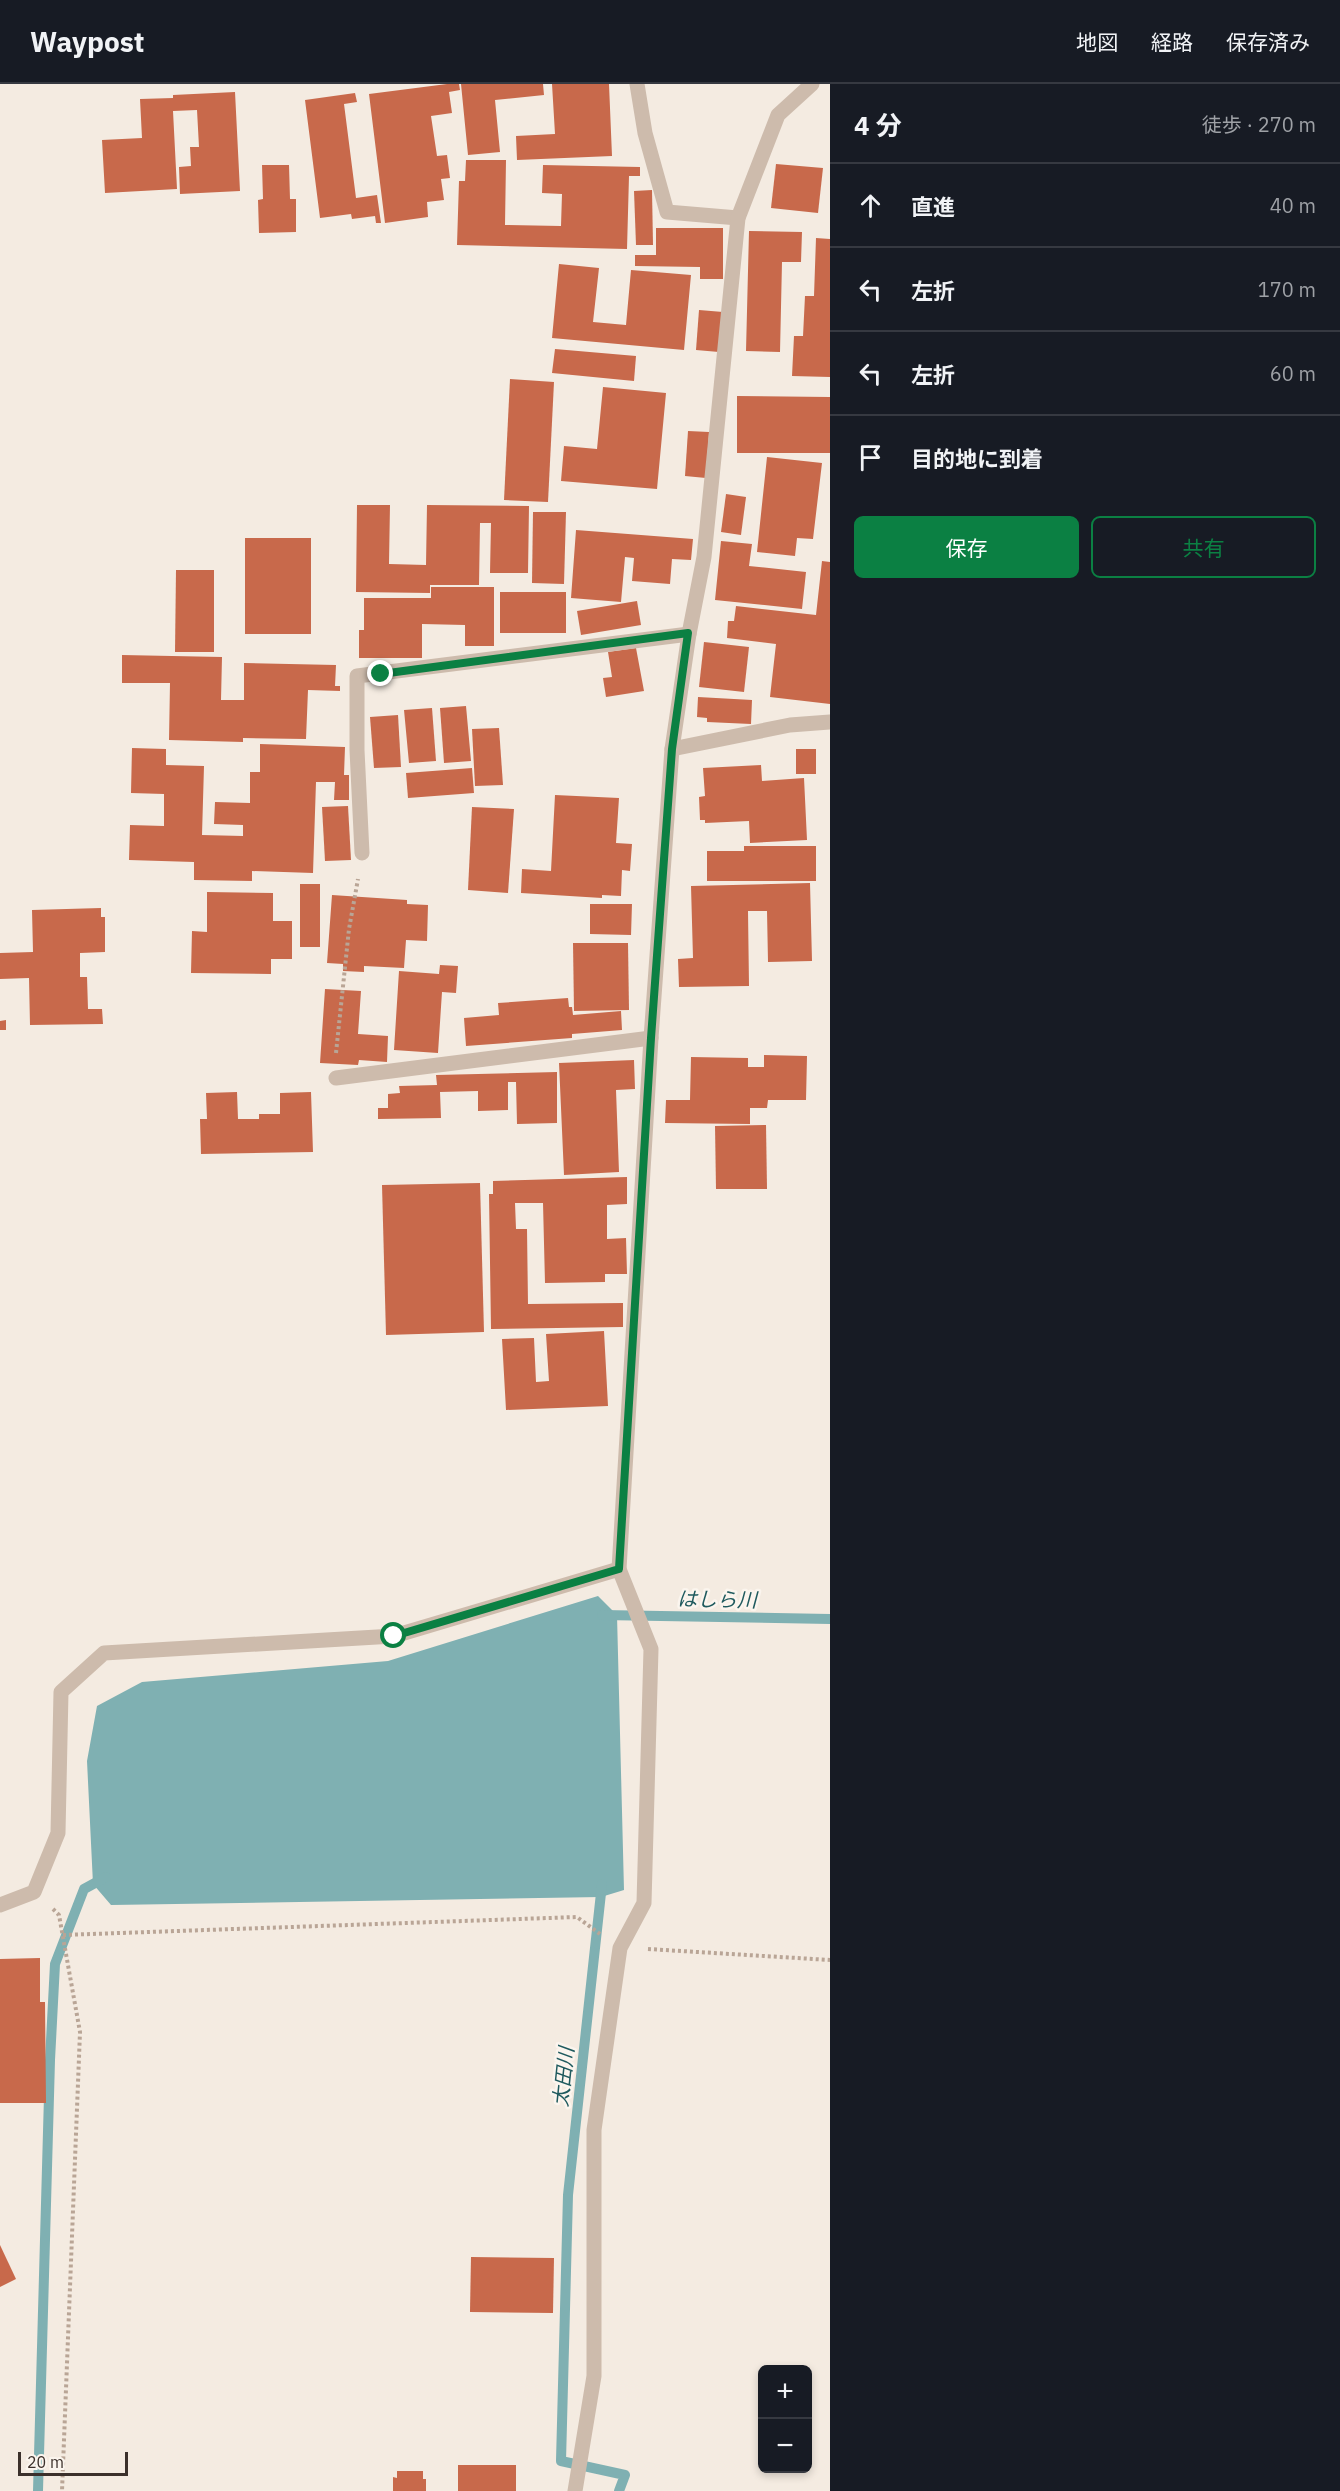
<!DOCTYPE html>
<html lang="ja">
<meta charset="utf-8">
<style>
body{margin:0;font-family:"IBM Plex Sans","Noto Sans JP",sans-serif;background:#20242c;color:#f1f3f6}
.controls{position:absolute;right:18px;bottom:18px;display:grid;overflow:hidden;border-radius:9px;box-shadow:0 3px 9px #0003}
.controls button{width:54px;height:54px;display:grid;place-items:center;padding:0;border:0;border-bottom:2px solid #363941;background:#171b24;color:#f1f3f6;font:30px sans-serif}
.scale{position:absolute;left:18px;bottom:15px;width:110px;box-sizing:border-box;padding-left:6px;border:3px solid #3b302b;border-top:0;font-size:16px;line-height:21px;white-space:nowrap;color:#3b302b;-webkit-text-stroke:4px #fbf5ee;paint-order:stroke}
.stop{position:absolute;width:18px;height:18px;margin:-14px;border:4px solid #0b8043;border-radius:50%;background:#fff}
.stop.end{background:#0b8043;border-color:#fff;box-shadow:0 2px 6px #0008}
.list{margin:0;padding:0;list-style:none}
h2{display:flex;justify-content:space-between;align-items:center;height:78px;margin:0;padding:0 24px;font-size:26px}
h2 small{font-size:20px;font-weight:400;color:#9ea1a6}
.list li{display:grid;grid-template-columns:39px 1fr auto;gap:18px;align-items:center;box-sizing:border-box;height:84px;padding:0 24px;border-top:2px solid #363941}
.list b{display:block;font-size:22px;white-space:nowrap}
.list em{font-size:20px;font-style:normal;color:#9ea1a6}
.actions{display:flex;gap:12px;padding:18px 24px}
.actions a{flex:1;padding:14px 0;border:2px solid #0b8043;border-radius:9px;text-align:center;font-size:21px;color:#0b8043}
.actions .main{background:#0b8043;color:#fff}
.icon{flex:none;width:33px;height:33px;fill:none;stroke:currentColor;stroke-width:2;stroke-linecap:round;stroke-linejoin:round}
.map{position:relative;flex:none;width:830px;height:2407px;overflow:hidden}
header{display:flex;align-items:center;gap:36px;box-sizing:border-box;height:84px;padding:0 30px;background:#171b24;border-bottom:2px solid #363941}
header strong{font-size:28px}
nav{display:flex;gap:33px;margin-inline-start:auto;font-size:21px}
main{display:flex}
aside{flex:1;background:#171b24}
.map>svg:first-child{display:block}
.water{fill:#7fb0b2}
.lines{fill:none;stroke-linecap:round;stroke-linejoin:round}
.stream{stroke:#7fb0b2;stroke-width:10}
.building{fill:#c8694b}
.path{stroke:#b9a596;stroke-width:4;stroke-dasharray:3 3;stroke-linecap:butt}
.street{stroke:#cdbbac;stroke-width:15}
.route{stroke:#0b8043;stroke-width:8}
.labels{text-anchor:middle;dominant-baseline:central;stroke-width:5;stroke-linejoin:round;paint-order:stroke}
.water-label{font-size:20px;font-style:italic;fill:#1f5a5e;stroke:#fbf5ee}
</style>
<header>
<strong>Waypost</strong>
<nav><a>地図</a><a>経路</a><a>保存済み</a></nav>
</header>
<main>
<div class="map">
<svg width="830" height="2407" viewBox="0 0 830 2407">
<rect width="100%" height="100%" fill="#f4ebe1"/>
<polygon class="water" points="598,1512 617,1531 624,1806 601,1813 111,1821 93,1800 87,1677 97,1622 142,1598 388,1577"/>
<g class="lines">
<g class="stream">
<polyline points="602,1531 830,1535"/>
<polyline points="602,1800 568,2111 561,2377 625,2391 619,2407"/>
<polyline points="38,2407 50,1976 55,1880 84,1805 106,1793"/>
</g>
</g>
<g class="building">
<polygon points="447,0 459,0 460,6 449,8 452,29 431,32 437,72 447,71 450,94 441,95 444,116 427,118 428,133 385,139 369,10"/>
<polygon points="461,0 543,0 544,11 495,16 500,68 468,71"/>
<polygon points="552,0 609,0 612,72 517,76 516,52 555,50"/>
<polygon points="235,8 240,107 180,110 179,83 191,82 190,63 199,63 197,26 173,27 177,105 105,109 102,56 142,54 140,15 173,14 173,11"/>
<polygon points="355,9 357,18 344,20 356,114 377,111 381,139 376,139 375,132 352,135 351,130 320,134 305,16"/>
<polygon points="466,76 506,76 505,141 561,142 562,110 542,109 543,81 640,83 640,92 629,92 627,165 457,161 459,97 465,97"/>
<polygon points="776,80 823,84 818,129 771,124"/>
<polygon points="262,81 289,81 290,115 296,115 296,148 259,149 258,116 263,115"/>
<polygon points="652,106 653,161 636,161 634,107"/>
<polygon points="656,144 723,144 723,195 700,195 700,183 635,182 635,171 656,171"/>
<polygon points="749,147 802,148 801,178 782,178 780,268 746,267"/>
<polygon points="816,154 830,155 830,293 792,292 794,252 803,252 805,212 814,212"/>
<polygon points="559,180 599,184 593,238 626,241 631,186 691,191 684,266 552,254"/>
<polygon points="699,226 723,228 719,268 696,266"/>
<polygon points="555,265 636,272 634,297 552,289"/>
<polygon points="510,295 554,298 548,418 504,416"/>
<polygon points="603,303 666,309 657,405 561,397 564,362 597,365"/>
<polygon points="737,312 830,313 830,369 737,369"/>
<polygon points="688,347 709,348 706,394 685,392"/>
<polygon points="767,373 822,379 813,455 797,454 795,472 757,468"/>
<polygon points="726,410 746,413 741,451 721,448"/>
<polygon points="357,421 390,421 389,480 426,481 427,421 529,422 528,489 490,489 491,439 480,439 479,501 430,501 430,509 356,508"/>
<polygon points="533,428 566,428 564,500 532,499"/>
<polygon points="576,446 693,455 691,476 672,475 670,500 632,497 634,474 625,473 621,518 571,514"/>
<rect x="245" y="454" width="66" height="96"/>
<polygon points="721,457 752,460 749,482 806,488 802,525 715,516"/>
<polygon points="822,477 830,478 830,620 770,613 776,560 727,554 728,537 734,537 736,522 816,531"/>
<polygon points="176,486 214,486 214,568 175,568"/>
<polygon points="431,503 494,503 494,562 465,562 465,541 422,540 422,574 359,574 359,546 364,546 364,514 431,514"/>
<rect x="500" y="508" width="66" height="41"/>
<polygon points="637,517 641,541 581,551 577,527"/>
<polygon points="704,558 749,563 744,608 699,603"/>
<polygon points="636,564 644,607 606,613 603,594 612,593 608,568"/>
<polygon points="122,571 222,573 221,616 244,616 244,579 336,581 335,602 340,602 340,607 308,606 306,655 243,654 243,658 169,656 170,599 122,599"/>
<polygon points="698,613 752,616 751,640 707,638 707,634 697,633"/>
<polygon points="466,622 471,677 444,679 440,624"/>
<polygon points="432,624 436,677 409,679 404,626"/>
<polygon points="398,631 401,683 374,684 370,633"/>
<polygon points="499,644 503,701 475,702 472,645"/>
<polygon points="260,660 345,663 344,691 349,691 349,716 334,716 335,698 316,698 313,789 252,787 252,797 194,796 194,778 129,776 130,741 164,742 164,710 131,709 132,664 166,665 166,681 204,682 202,751 243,752 243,741 214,740 215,718 250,719 250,688 260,688"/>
<rect x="796" y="665" width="20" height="25"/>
<polygon points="761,681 762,697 804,694 807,756 750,759 749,737 705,739 705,736 700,736 699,713 705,712 703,684"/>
<polygon points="472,684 474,709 408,714 406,689"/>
<polygon points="555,711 619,714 616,759 632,760 630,787 622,786 621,812 602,811 602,814 521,809 522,785 551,787"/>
<polygon points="348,722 351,776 325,777 322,723"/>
<polygon points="472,723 514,725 508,809 468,806"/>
<polygon points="744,762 816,762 816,797 707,797 707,767 744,767"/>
<polygon points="810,799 812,877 768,878 767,827 748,827 749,902 679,903 678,875 693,874 691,802"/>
<rect x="300" y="800" width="20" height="63"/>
<polygon points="207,808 273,809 273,837 292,837 292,875 271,875 271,890 191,889 192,847 207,848"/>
<polygon points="332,811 407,816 407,820 428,821 427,857 406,856 404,884 364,882 364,888 343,887 343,880 327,879"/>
<polygon points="590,820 632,820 631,851 590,850"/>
<polygon points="101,824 101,833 105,833 105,868 80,869 80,893 87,893 88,925 102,925 103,940 30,941 29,894 0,895 0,869 33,868 32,826"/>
<polygon points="573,859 628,859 629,926 574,927"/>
<polygon points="440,881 458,882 456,909 442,908 438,969 394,966 399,887 439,890"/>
<polygon points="325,905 361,907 358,950 388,952 387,978 359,976 358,981 320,979"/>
<polygon points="568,914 569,923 572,923 573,931 621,927 622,946 572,950 572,954 466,962 464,934 499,931 498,919"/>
<polygon points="6,936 6,946 0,946 0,937"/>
<polygon points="764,971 807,972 806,1016 768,1016 767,1024 750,1024 750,1040 665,1039 666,1016 690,1016 691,973 748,974 748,983 764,983"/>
<polygon points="634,976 635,1005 616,1006 619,1088 564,1091 559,979"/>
<polygon points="557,988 557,1039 517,1040 516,998 508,998 508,1026 478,1027 478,1007 440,1008 441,1034 378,1035 378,1024 388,1024 388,1010 400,1009 399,1002 437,1001 436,991"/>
<polygon points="237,1008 238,1035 259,1035 259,1030 280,1030 280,1009 311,1008 313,1068 201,1070 200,1035 207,1035 206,1009"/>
<polygon points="766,1041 767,1105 716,1105 715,1042"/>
<polygon points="627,1093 627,1120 607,1121 607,1155 626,1154 627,1190 605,1190 605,1198 545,1199 543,1119 515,1119 516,1145 527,1145 528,1220 623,1219 623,1243 491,1245 489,1110 493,1110 493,1097"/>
<polygon points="480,1099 484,1248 386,1251 382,1101"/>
<polygon points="604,1247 608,1322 506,1326 502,1255 534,1254 536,1298 549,1297 546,1250"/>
<polygon points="40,1874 40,1918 45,1918 46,2019 0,2019 0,1875"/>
<polygon points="0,2161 16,2195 0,2203"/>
<polygon points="471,2173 554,2174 553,2229 470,2228"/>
<rect x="458" y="2381" width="58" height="26"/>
<polygon points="397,2387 423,2387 423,2395 426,2395 426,2407 393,2407 393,2393 397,2394"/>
</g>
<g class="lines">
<g class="path">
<polyline points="336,969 349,845 358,795"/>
<polyline points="53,1825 59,1831 80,1948 62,2407"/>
<polyline points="63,1851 577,1833 600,1850"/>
<polyline points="648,1865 830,1876"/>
</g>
<g class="street">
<polyline points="637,0 645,49 667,128 738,134"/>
<polyline points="672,665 790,641 830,638"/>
<polyline points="362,769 357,666 357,592 689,550"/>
<polyline points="336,994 651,954"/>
<polyline points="0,1821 34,1808 58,1749 61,1608 104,1569 394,1552 619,1485"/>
<polyline points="575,2407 594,2292 594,2046 620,1864 644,1819 651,1565 619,1485 651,954 672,665 689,550 704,473 738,134 778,31 812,0"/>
</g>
</g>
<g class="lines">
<polyline class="route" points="381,590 688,549 672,665 651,954 619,1485 394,1552"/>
</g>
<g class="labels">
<g class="water-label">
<text transform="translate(717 1515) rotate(1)">はしら川</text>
<text transform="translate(563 1993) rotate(-84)">太田川</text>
</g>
</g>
</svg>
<div class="controls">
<button>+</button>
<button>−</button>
</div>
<div class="scale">20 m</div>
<div class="stop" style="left:394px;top:1552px"></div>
<div class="stop end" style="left:381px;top:590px"></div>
</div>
<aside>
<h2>4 分<small>徒歩 · 270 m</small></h2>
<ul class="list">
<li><svg class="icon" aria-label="ahead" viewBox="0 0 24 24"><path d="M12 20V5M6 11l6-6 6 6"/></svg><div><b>直進</b></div><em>40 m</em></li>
<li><svg class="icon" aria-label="left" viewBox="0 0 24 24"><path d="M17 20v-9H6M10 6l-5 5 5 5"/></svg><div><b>左折</b></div><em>170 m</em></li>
<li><svg class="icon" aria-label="left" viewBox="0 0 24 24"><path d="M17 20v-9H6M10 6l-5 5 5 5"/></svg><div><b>左折</b></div><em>60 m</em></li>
<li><svg class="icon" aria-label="arrive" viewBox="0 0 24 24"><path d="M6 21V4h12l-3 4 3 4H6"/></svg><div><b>目的地に到着</b></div></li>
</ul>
<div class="actions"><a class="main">保存</a><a>共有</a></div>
</aside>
</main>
